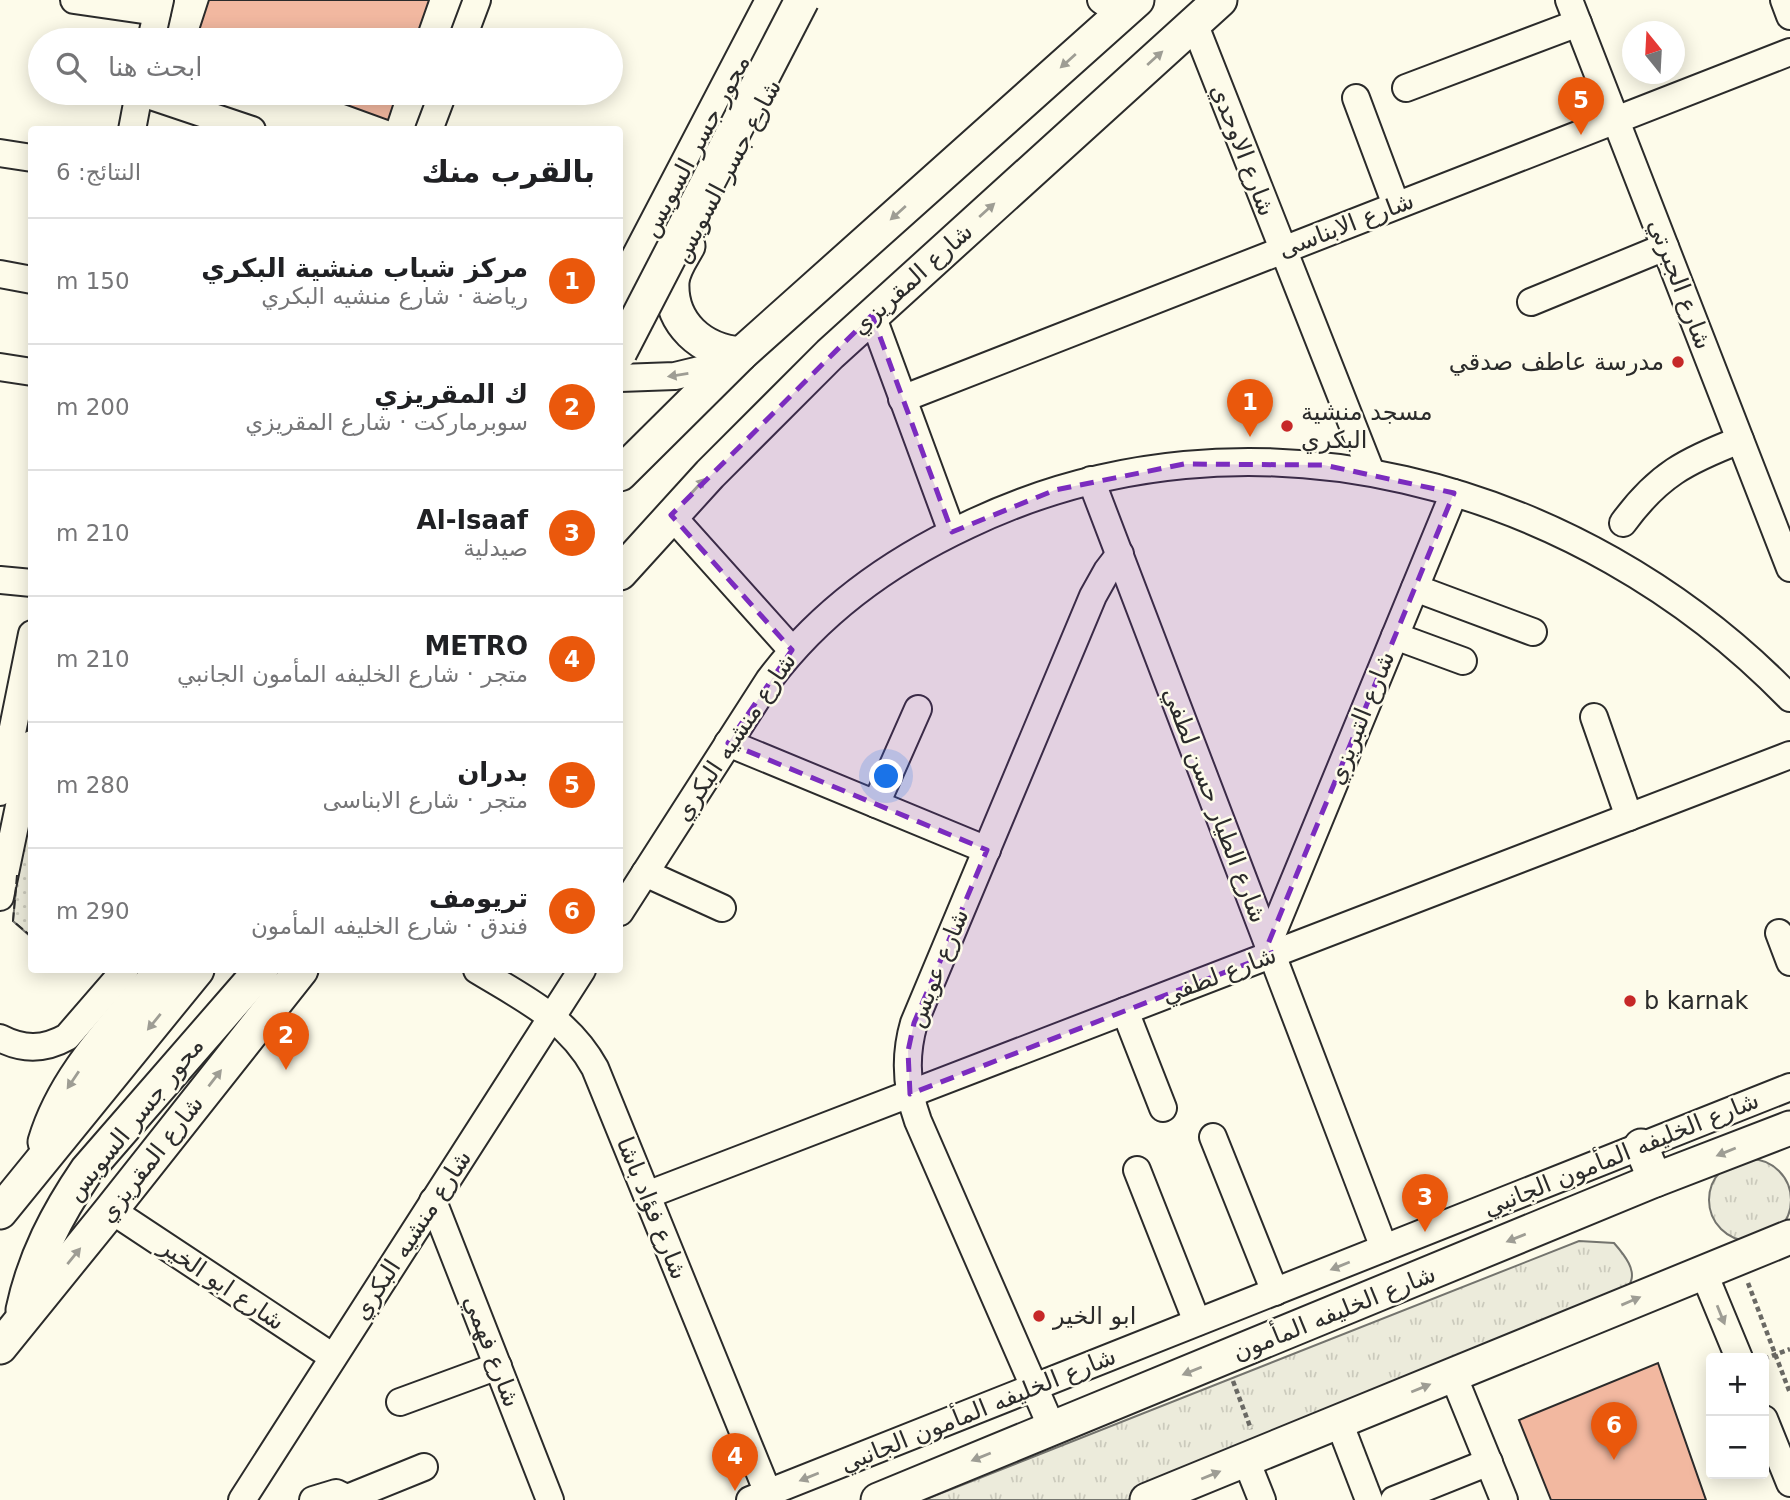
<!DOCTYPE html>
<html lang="ar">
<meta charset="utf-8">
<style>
body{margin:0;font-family:"DejaVu Sans","Noto Naskh Arabic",sans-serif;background:#f6f6f6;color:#202124;direction:rtl}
.controls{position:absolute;right:21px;bottom:21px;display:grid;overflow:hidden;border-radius:7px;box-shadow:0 4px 18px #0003}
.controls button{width:63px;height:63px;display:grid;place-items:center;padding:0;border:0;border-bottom:2px solid #e0e0e0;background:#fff;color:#202124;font:35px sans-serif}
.compass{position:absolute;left:1622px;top:21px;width:63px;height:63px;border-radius:50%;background:#fff;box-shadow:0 4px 18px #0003;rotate:342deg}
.you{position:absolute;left:887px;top:777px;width:24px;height:24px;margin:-18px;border:5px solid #fff;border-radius:50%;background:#1a73e8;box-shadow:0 0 0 10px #1a73e833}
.badge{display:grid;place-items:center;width:46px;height:46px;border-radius:50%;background:#ea580c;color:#fff;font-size:23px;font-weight:700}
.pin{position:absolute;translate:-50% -58px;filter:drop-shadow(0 2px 4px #0008)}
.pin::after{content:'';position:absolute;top:37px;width:24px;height:21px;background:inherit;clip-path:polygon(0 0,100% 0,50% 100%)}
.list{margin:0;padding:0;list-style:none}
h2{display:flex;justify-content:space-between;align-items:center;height:91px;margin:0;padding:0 28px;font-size:30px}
h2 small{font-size:23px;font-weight:400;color:#757577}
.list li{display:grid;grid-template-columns:46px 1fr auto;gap:21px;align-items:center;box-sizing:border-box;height:126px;padding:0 28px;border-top:2px solid #e0e0e0}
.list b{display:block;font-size:26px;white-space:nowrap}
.list p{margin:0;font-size:23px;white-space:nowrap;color:#757577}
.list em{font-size:23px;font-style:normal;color:#757577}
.icon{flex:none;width:38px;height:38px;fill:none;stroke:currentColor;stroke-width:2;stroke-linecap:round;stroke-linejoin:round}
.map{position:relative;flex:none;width:1790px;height:1500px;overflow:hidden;direction:ltr}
.search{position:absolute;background:#fff;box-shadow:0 4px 18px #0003;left:28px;top:28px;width:595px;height:77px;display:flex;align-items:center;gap:18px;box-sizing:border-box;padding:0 24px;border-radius:38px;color:#757577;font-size:26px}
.panel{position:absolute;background:#fff;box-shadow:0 4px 18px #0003;left:28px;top:126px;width:595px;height:847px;border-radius:7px;direction:rtl}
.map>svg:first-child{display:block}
.grass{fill:url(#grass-tufts);stroke:#74746e;stroke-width:2}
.park{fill:url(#park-dots);stroke:#74746e;stroke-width:2}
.building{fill:#f2b8a0;stroke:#2b2b2b;stroke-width:2}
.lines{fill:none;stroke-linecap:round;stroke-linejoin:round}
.minor-casing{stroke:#2b2b2b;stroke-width:30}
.major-casing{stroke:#2b2b2b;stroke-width:37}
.path{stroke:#6a6964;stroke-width:4.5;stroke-dasharray:5 3.5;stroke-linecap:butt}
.minor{stroke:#fdfbea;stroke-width:26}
.major{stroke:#fdfbea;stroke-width:33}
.major-bridge-casing{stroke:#2b2b2b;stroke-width:37;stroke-linecap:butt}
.major-bridge{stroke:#fdfbea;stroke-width:33}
.fence{stroke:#2b2b2b;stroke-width:2;stroke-dasharray:9 3.5;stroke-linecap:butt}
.oneway{fill:#9e9d94}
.marked{fill:#7b2cbf;fill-opacity:0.2;stroke:#7b2cbf;stroke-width:5;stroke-dasharray:14 9;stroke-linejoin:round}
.poi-dot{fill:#c62828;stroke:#fdfbea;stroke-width:2.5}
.labels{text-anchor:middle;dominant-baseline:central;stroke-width:5;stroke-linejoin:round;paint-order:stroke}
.street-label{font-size:24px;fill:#2b2b2b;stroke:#fdfbea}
.poi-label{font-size:24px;fill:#2b2b2b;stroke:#fdfbea;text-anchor:start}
</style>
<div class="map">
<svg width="1790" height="1500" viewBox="0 0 1790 1500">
<defs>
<pattern id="grass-tufts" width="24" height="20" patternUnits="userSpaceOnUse" patternTransform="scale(1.75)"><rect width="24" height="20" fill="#ecebdb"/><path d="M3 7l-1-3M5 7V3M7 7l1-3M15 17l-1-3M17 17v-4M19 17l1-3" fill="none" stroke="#cbcabc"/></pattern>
<pattern id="park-dots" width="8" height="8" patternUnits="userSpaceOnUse" patternTransform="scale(1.75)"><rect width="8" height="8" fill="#ecebdb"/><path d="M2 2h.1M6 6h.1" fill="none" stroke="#cbcabc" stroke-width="1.8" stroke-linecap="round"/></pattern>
</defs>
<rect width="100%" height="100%" fill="#fdfbea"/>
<g class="grass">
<circle cx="1750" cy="1200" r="41"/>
<path d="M1579 1241 1614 1243C1642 1275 1636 1284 1605 1310L1128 1500H924Z"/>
</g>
<polygon class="park" points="31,770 31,937 13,921 20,845"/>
<g class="building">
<polygon points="209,0 429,0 415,40 196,40"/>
<polygon points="314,93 397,93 388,120"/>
<polygon points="1658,1363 1706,1500 1551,1500 1519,1420"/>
</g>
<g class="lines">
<defs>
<g id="minor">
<polyline points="74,0 157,12"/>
<polyline points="1101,0 1121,14"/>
<polyline points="1569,0 1790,568"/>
<polyline points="1784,0 1790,16"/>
<polyline points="1194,23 1371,472"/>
<polyline points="151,40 160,0"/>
<polyline points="462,40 477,0"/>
<polyline points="1406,88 1578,23"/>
<polyline points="142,93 252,130"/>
<polyline points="1356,98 1396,205"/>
<polyline points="132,130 139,93"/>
<polyline points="429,130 443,93"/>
<polyline points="0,153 32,158"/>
<polyline points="0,274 32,280"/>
<polyline points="1531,302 1665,247"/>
<polyline points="872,315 952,532"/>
<polyline points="0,367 32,372"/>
<polyline points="620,378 675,376 733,362"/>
<polyline points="902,399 1790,52"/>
<polyline points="1091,480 1384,1248"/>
<polyline points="671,515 792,650"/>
<path d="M1623 523C1658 475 1686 461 1740 440"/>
<polyline points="0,580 32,583"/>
<polyline points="1415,588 1533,632"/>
<polyline points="1395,636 1463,661"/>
<polyline points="1594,717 1629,817"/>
<polyline points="728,743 987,850"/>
<polyline points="0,792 32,634"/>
<polyline points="876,804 918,709"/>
<polyline points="645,873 722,908"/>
<polyline points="0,897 32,744"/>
<path d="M620 912 769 680C820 612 891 561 968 525 1247 391 1580 481 1790 698"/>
<polyline points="1779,933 1790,962"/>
<polyline points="1268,944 1454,493"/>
<path d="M477 970C523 998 568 1019 595 1068L768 1493"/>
<polyline points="1125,1011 1163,1108"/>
<path d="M0 1038C23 1050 44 1050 67 1037L125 970"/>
<polyline points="1213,1137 1275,1292"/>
<polyline points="1137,1170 1197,1322"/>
<polyline points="647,1195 1790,755"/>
<polyline points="433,1201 550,1500"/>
<polyline points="111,1210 333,1357"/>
<polyline points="1703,1271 1739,1358"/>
<polyline points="1453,1375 1504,1500"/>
<polyline points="400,1402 498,1366"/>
<polyline points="1764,1419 1790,1483"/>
<polyline points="1339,1422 1369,1500"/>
<path d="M1052 1428 918 1121C906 1088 904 1057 914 1023L1093 596 1107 571 1120 554"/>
<polyline points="1246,1460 1262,1500"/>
<polyline points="242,1500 582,970"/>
<polyline points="313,1500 336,1493 344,1497 350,1497 424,1467"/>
<polyline points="750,1500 1790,1087"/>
<polyline points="1394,1500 1489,1462"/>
</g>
<g id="major">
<path d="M688 246C682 257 673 269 672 282 670 324 702 351 741 354"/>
<polyline points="620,293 773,0"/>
<polyline points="620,474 741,354 1137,0"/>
<polyline points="620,573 710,474 830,354 1220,0"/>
<path d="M45 1142C65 1074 119 1023 162 970"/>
<polyline points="1641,1146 1655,1180"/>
<polyline points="0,1212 197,970"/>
<path d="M23 1310C34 1258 57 1214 87 1170L261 970"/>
<polyline points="0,1347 111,1210 301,970"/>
<polyline points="878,1500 1655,1180 1790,1128"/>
<polyline points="1147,1500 1790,1237"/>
</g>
</defs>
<use href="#minor" class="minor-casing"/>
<use href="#major" class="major-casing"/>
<g class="path">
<polyline points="1748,1283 1790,1393"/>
<polyline points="1764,1359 1790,1349"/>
<polyline points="1233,1381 1251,1429"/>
</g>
<use href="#minor" class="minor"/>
<use href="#major" class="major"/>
<defs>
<polyline id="major-bridge" points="620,352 802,0"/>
</defs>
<use href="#major-bridge" class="major-bridge-casing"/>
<use href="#major-bridge" class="major-bridge"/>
<polyline class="fence" points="17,875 13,921 32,937"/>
</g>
<defs><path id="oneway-solid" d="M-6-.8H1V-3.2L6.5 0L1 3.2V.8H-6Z" transform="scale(1.75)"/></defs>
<g class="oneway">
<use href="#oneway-solid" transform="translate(1155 58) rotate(-42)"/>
<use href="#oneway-solid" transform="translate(1068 61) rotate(138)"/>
<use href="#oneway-solid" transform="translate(987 210) rotate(-42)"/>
<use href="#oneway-solid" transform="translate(898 213) rotate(138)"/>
<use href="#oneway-solid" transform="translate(678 375) rotate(171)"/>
<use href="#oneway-solid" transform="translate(698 486) rotate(-47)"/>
<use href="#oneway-solid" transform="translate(154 1022) rotate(129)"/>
<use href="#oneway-solid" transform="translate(215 1078) rotate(-52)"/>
<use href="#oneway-solid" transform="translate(73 1080) rotate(124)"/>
<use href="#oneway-solid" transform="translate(1726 1152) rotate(158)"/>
<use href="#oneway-solid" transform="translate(1516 1238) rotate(158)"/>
<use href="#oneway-solid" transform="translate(74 1256) rotate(-51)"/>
<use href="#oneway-solid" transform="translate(1340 1266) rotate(158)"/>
<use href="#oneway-solid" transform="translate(1631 1301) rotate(-23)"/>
<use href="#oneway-solid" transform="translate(1721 1315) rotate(68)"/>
<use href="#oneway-solid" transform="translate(1192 1371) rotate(158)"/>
<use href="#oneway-solid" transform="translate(1421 1388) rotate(-22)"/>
<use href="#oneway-solid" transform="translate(981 1457) rotate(158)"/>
<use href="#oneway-solid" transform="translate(1211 1475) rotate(-22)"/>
<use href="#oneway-solid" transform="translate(809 1477) rotate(158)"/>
</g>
<path class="marked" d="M872 315 952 532 1055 490 1184 464 1324 465 1454 493 1268 944 1272 954 910 1094 908 1051 914 1023 987 850 728 743 792 650 671 515Z"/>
<g class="poi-dot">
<circle cx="1678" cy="362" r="7"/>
<circle cx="1287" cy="426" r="7"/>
<circle cx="1630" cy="1001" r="7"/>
<circle cx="1039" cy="1316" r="7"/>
</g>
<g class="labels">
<g class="street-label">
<text transform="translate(696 146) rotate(-62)">محور جسر السويس</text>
<text transform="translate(1243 150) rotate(69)">شارع الاوحدي</text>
<text transform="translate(727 171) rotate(-62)">شارع جسر السويس</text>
<text transform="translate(1346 225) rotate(-21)">شارع الابناسى</text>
<text transform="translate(912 279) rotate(-42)">شارع المقريزي</text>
<text transform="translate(1680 284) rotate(69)">شارع الجبرتي</text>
<text transform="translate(1361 718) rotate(-68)">شارع التبريزي</text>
<text transform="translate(735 737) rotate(-56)">شارع منشيه البكري</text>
<text transform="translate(1215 805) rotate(69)">شارع الطيار حسن لطفي</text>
<text transform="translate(938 968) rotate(-68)">شارع عويس</text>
<text transform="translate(1219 975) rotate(-21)">شارع لطفي</text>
<text transform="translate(135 1119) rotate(-51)">محور جسر السويس</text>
<text transform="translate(1621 1154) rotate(-22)">شارع الخليفه المأمون الجانبي</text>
<text transform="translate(151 1159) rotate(-52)">شارع المقريزي</text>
<text transform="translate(652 1208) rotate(68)">شارع فؤاد باشا</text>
<text transform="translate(412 1235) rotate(-57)">شارع منشيه البكري</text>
<text transform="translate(222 1284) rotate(34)">شارع ابو الخير</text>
<text transform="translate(1334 1313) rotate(-22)">شارع الخليفه المأمون</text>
<text transform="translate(492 1351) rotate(69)">شارع فهمي</text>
<text transform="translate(978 1410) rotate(-22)">شارع الخليفه المأمون الجانبي</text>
</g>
<g class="poi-label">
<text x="1664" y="362" text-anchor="end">مدرسة عاطف صدقي</text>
<text x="1301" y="412">مسجد منشية<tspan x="1301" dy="28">البكري</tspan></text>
<text x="1644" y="1001">b karnak</text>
<text x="1053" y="1316">ابو الخير</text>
</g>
</g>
</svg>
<div class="controls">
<button>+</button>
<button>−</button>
</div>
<svg class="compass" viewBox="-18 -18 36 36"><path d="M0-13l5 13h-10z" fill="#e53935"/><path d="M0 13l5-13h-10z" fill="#757577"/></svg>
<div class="you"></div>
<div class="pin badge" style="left:1250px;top:437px">1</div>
<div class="pin badge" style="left:286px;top:1070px">2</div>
<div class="pin badge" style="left:1425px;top:1232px">3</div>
<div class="pin badge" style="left:735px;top:1491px">4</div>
<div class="pin badge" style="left:1581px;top:135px">5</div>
<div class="pin badge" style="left:1614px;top:1460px">6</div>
<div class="search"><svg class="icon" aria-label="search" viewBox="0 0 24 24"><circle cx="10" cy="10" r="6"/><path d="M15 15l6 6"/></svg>ابحث هنا</div>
<section class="panel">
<h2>بالقرب منك<small>النتائج: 6</small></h2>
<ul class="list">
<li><span class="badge">1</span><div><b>مركز شباب منشية البكري</b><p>رياضة · شارع منشيه البكري</p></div><em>150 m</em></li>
<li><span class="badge">2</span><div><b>ك المقريزي</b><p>سوبرماركت · شارع المقريزي</p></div><em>200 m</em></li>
<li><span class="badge">3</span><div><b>Al-Isaaf</b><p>صيدلية</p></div><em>210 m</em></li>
<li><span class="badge">4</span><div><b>METRO</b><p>متجر · شارع الخليفه المأمون الجانبي</p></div><em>210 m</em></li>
<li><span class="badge">5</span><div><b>بدران</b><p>متجر · شارع الابناسى</p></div><em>280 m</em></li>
<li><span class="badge">6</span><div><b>تريومف</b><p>فندق · شارع الخليفه المأمون</p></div><em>290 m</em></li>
</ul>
</section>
</div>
